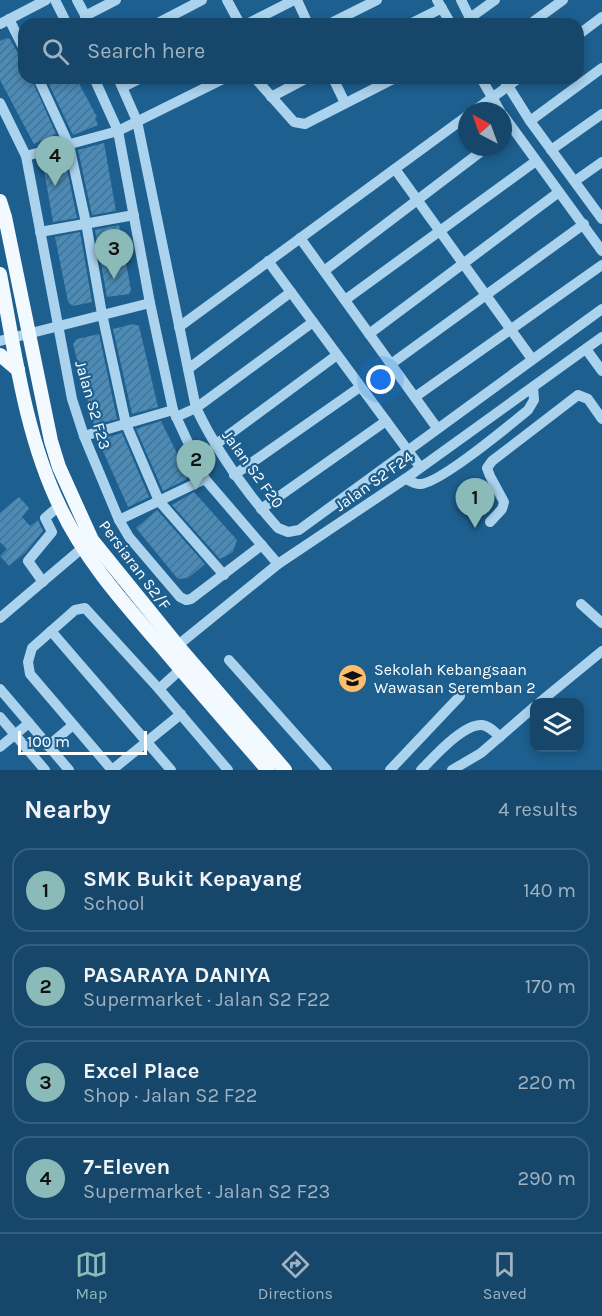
<!DOCTYPE html>
<meta charset="utf-8">
<style>
body{margin:0;font-family:Karla,sans-serif;background:#1f4e71;color:#f1f3f6}
.controls{position:absolute;right:18px;bottom:18px;display:grid;overflow:hidden;border-radius:12px;box-shadow:0 3px 9px #0003}
.controls button{width:54px;height:54px;display:grid;place-items:center;padding:0;border:0;border-bottom:2px solid #355f7e;background:#16476b;color:#f1f3f6;font:30px sans-serif}
.compass{position:absolute;left:458px;top:102px;width:54px;height:54px;border-radius:50%;background:#16476b;box-shadow:0 3px 9px #0003;rotate:319deg}
.scale{position:absolute;left:18px;bottom:15px;width:129px;box-sizing:border-box;padding-left:6px;border:3px solid #fff;border-top:0;font-size:16px;line-height:21px;white-space:nowrap;color:#fff;-webkit-text-stroke:4px #1d5f8f;paint-order:stroke}
.you{position:absolute;left:381px;top:380px;width:21px;height:21px;margin:-15px;border:4px solid #fff;border-radius:50%;background:#1a73e8;box-shadow:0 0 0 9px #1a73e833}
.badge{display:grid;place-items:center;width:39px;height:39px;border-radius:50%;background:#8bbbb9;color:#111;font-size:20px;font-weight:700}
.pin{position:absolute;translate:-50% -50px;filter:drop-shadow(0 2px 3px #0008)}
.pin::after{content:'';position:absolute;top:32px;width:21px;height:18px;background:inherit;clip-path:polygon(0 0,100% 0,50% 100%)}
.list{margin:0;padding:0;list-style:none}
h2{display:flex;justify-content:space-between;align-items:center;height:78px;margin:0;padding:0 24px;font-size:26px}
h2 small{font-size:20px;font-weight:400;color:#9eb2c1}
.list li{display:grid;grid-template-columns:39px 1fr auto;gap:18px;align-items:center;box-sizing:border-box;height:84px;margin:0 12px 12px;padding:0 12px;border:2px solid #355f7e;border-radius:18px}
.list b{display:block;font-size:22px;white-space:nowrap}
.list p{margin:0;font-size:20px;white-space:nowrap;color:#9eb2c1}
.list em{font-size:20px;font-style:normal;color:#9eb2c1}
.icon{flex:none;width:33px;height:33px;fill:none;stroke:currentColor;stroke-width:2;stroke-linecap:round;stroke-linejoin:round}
.map{position:relative;flex:none;width:602px;height:770px;overflow:hidden}
.search{position:absolute;background:#16476b;box-shadow:0 3px 9px #0003;left:18px;right:18px;top:18px;height:66px;display:flex;align-items:center;gap:15px;box-sizing:border-box;padding:0 21px;border-radius:18px;color:#9eb2c1;font-size:22px}
.sheet{height:462px;background:#16476b}
nav{display:flex;justify-content:space-around;align-items:center;box-sizing:border-box;height:84px;border-top:2px solid #355f7e;background:#16476b;font-size:16px;color:#9eb2c1}
nav a{display:grid;justify-items:center;gap:3px}
nav .on{color:#8bbbb9}
.map>svg:first-child{display:block}
.building{fill:url(#building-hatch)}
.lines{fill:none;stroke-linecap:round;stroke-linejoin:round}
.minor{stroke:#abd3ed;stroke-width:10}
.major{stroke:#f2f9ff;stroke-width:14}
.labels{text-anchor:middle;dominant-baseline:central;stroke-width:4.5;stroke-linejoin:round;paint-order:stroke}
.street-label{font-size:16px;fill:#fff;stroke:#1d5f8f}
.poi-label{font-size:16px;fill:#fff;stroke:#1d5f8f;text-anchor:start}
</style>
<div class="map">
<svg width="602" height="770" viewBox="0 0 602 770">
<defs>
<pattern id="building-hatch" width="6" height="6" patternUnits="userSpaceOnUse" patternTransform="scale(1.5)"><rect width="6" height="6" fill="#4a8bb8"/><path d="M-1 1l2-2M0 6l6-6M5 7l2-2" fill="none" stroke="#4b728d"/></pattern>
</defs>
<rect width="100%" height="100%" fill="#1d5f8f"/>
<g class="building">
<polygon points="7,38 10,39 19,55 24,56 24,78 31,78 56,134 34,144 0,80 0,41"/>
<polygon points="46,78 76,78 97,117 95,118 98,125 73,135"/>
<polygon points="104,143 116,211 92,215 78,150"/>
<polygon points="64,155 77,218 53,222 42,159"/>
<polygon points="119,225 131,290 129,294 107,297 95,230"/>
<polygon points="80,232 92,302 73,306 68,302 55,237"/>
<polygon points="133,324 139,326 158,407 132,414 113,329"/>
<polygon points="99,334 117,419 94,425 73,344 77,339"/>
<polygon points="161,421 189,478 163,491 136,429"/>
<polygon points="122,433 149,497 128,507 98,440"/>
<polygon points="194,492 237,540 233,552 220,559 172,505"/>
<polygon points="19,497 29,508 22,517 30,526 38,520 43,531 26,552 9,566 0,556 7,549 0,542 0,513"/>
<polygon points="157,510 205,564 188,578 178,579 136,528"/>
</g>
<g class="lines">
<g class="minor">
<polyline points="55,0 67,24"/>
<polyline points="77,0 90,24"/>
<polyline points="227,0 240,24"/>
<polyline points="297,0 308,24"/>
<polyline points="437,0 451,24"/>
<polyline points="461,0 473,24"/>
<polyline points="85,16 116,0"/>
<polyline points="470,18 495,0"/>
<polyline points="9,19 24,49"/>
<polyline points="0,24 46,0"/>
<polyline points="156,24 202,0"/>
<polyline points="247,24 294,0"/>
<polyline points="329,24 377,0"/>
<polyline points="410,24 442,8"/>
<polyline points="530,24 563,0"/>
<polyline points="578,35 602,17"/>
<polyline points="38,78 69,145 86,223 102,314 126,424 159,501 224,575"/>
<polyline points="94,78 118,131 150,303 173,410 205,479 278,564"/>
<path d="M118 78 137 121 196 408C217 452 245 491 278 528L288 532 299 530 602 309"/>
<polyline points="255,78 294,122 305,124 395,78"/>
<polyline points="333,78 345,103"/>
<polyline points="481,78 500,111"/>
<polyline points="503,78 530,121 602,219"/>
<polyline points="123,87 141,78"/>
<polyline points="271,97 307,78"/>
<polyline points="0,103 26,156 72,399 84,436 119,520 129,537 180,597 186,600 191,599 262,545"/>
<polyline points="474,111 519,78"/>
<polyline points="503,115 602,251"/>
<polyline points="530,121 602,68"/>
<polyline points="551,150 602,114"/>
<polyline points="26,156 118,131 225,78"/>
<polyline points="395,169 532,359"/>
<polyline points="575,181 602,162"/>
<polyline points="40,232 134,215"/>
<polyline points="300,238 437,428"/>
<polyline points="268,261 420,467"/>
<polyline points="324,271 487,147"/>
<polyline points="345,300 536,161"/>
<polyline points="179,327 467,116"/>
<polyline points="369,334 559,192"/>
<polyline points="0,341 150,303"/>
<polyline points="586,349 602,371"/>
<polyline points="391,364 584,224"/>
<polyline points="188,369 291,292"/>
<polyline points="415,397 602,265"/>
<polyline points="176,417 196,408 313,322"/>
<polyline points="84,436 173,410"/>
<polyline points="215,445 337,355"/>
<polyline points="234,475 360,387"/>
<path d="M405 479C409 480 415 484 419 484 437 486 511 424 528 410L534 400 533 387"/>
<polyline points="261,509 386,421"/>
<polyline points="119,520 205,479"/>
<polyline points="490,522 502,509 504,502 490,476 487,468 492,461 578,395 588,399 602,419"/>
<polyline points="43,582 28,561 52,532 45,518 59,506"/>
<polyline points="581,604 602,623"/>
<polyline points="0,618 87,544"/>
<polyline points="51,631 171,770"/>
<polyline points="172,650 278,564 405,479 602,337"/>
<polyline points="229,660 327,770"/>
<polyline points="0,689 69,770"/>
<polyline points="159,689 181,669"/>
<polyline points="540,702 602,651"/>
<polyline points="181,714 112,770 30,674 28,662 32,648 75,610 85,608 159,689 228,770"/>
<polyline points="0,717 45,770"/>
<polyline points="48,746 73,725"/>
<polyline points="0,747 29,723"/>
<polyline points="390,770 460,696"/>
<path d="M421 770C434 757 462 725 481 725 488 725 495 732 500 737"/>
<polyline points="452,770 481,753 534,707"/>
</g>
<g class="major">
<polyline points="0,201 5,217 51,441 59,467 92,540 178,646 285,770"/>
<path d="M0 274C15 352 25 435 60 507 85 560 123 602 161 646 196 688 232 729 268 770"/>
<polyline points="0,355 18,370"/>
</g>
</g>
<defs>
<symbol id="school-disc" viewBox="-11 -11 22 22"><circle r="9.5" fill="#fdbd6a" stroke="#1d5f8f"/><path d="M0-5L7-2L0 1L-7-2ZM-4 1L0 2.5L4 1V4Q0 6-4 4Z" fill="#111"/></symbol>
</defs>
<g fill-rule="evenodd">
<use href="#school-disc" x="336" y="662" width="33" height="33"/>
</g>
<g class="labels">
<g class="street-label">
<text transform="translate(93 405) rotate(74)">Jalan S2 F23</text>
<text transform="translate(253 469) rotate(54)">Jalan S2 F20</text>
<text transform="translate(374 481) rotate(-35)">Jalan S2 F24</text>
<text transform="translate(135 565) rotate(53)">Persiaran S2/F</text>
</g>
<g class="poi-label">
<text x="374" y="669">Sekolah Kebangsaan<tspan x="374" dy="18">Wawasan Seremban 2</tspan></text>
</g>
</g>
</svg>
<div class="controls">
<button><svg class="icon" aria-label="layers" viewBox="0 0 24 24"><path d="M12 4l9 5-9 5-9-5zM3 14l9 5 9-5"/></svg></button>
</div>
<svg class="compass" viewBox="-18 -18 36 36"><path d="M0-13l5 13h-10z" fill="#e53935"/><path d="M0 13l5-13h-10z" fill="#9eb2c1"/></svg>
<div class="scale">100 m</div>
<div class="you"></div>
<div class="pin badge" style="left:475px;top:528px">1</div>
<div class="pin badge" style="left:196px;top:490px">2</div>
<div class="pin badge" style="left:114px;top:279px">3</div>
<div class="pin badge" style="left:55px;top:186px">4</div>
<div class="search"><svg class="icon" aria-label="search" viewBox="0 0 24 24"><circle cx="10" cy="10" r="6"/><path d="M15 15l6 6"/></svg>Search here</div>
</div>
<section class="sheet">
<h2>Nearby<small>4 results</small></h2>
<ul class="list">
<li><span class="badge">1</span><div><b>SMK Bukit Kepayang</b><p>School</p></div><em>140 m</em></li>
<li><span class="badge">2</span><div><b>PASARAYA DANIYA</b><p>Supermarket · Jalan S2 F22</p></div><em>170 m</em></li>
<li><span class="badge">3</span><div><b>Excel Place</b><p>Shop · Jalan S2 F22</p></div><em>220 m</em></li>
<li><span class="badge">4</span><div><b>7-Eleven</b><p>Supermarket · Jalan S2 F23</p></div><em>290 m</em></li>
</ul>
</section>
<nav>
<a class="on"><svg class="icon" aria-label="map" viewBox="0 0 24 24"><path d="M3 6l6-2 6 2 6-2v14l-6 2-6-2-6 2zM9 4v14M15 6v14"/></svg>Map</a>
<a><svg class="icon" aria-label="directions" viewBox="0 0 24 24"><path d="M12 3l9 9-9 9-9-9zM9 14v-3h6M13 9l2 2-2 2"/></svg>Directions</a>
<a><svg class="icon" aria-label="saved" viewBox="0 0 24 24"><path d="M7 4h10v16l-5-4-5 4z"/></svg>Saved</a>
</nav>
